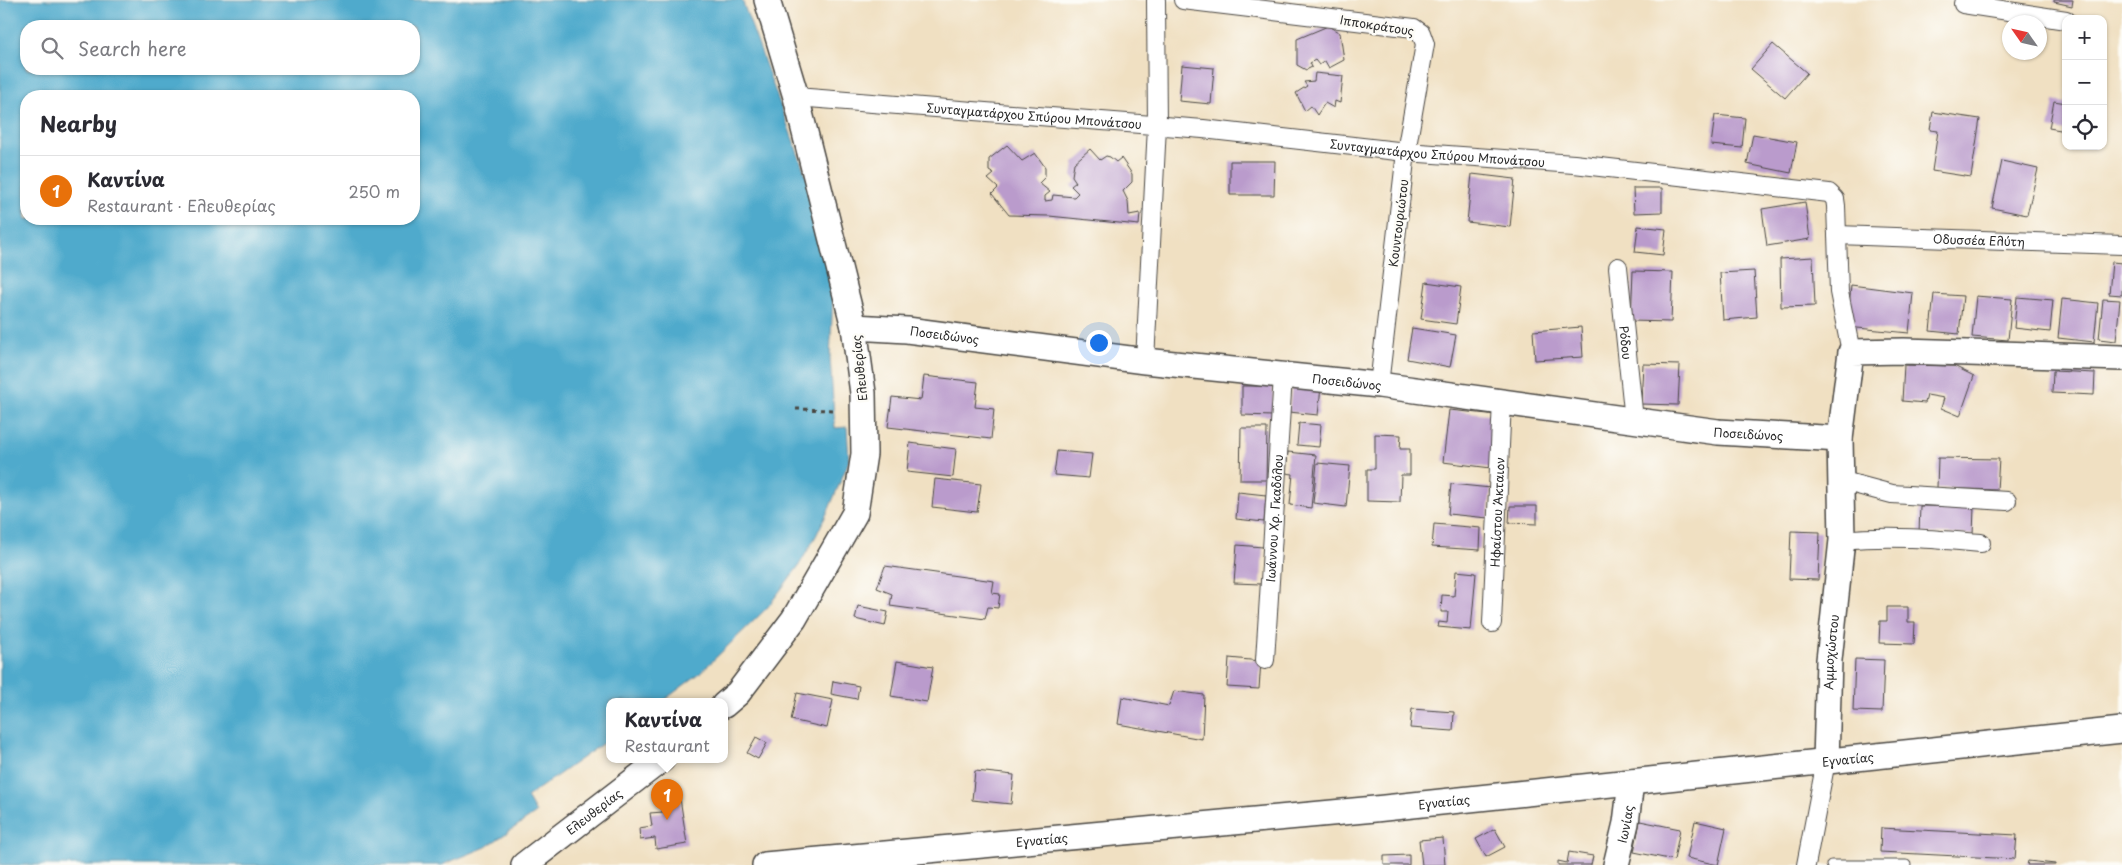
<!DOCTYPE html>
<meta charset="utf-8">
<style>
body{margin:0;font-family:"Playpen Sans",sans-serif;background:#f2f2f3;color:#2b2b33}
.controls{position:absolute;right:15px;top:15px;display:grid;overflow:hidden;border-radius:10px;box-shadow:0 1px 4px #0004}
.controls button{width:45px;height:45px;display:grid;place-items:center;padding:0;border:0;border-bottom:1px solid #e1e1e2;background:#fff;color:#2b2b33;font:25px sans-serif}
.compass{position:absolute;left:2002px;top:15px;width:45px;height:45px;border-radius:50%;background:#fff;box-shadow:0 1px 4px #0004;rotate:304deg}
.you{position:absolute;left:1098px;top:342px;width:18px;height:18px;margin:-12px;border:4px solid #fff;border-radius:50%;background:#1a73e8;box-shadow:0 0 0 8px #1a73e833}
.badge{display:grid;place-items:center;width:32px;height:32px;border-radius:50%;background:#0f766e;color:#fff;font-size:16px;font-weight:700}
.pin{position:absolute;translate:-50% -41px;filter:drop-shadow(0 1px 2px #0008)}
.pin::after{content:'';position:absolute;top:26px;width:18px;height:15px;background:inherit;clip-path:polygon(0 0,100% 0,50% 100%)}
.popup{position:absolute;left:606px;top:698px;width:122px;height:65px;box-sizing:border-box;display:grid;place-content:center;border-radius:10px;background:#fff;filter:drop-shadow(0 1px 4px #0005);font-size:16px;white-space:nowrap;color:#7c7c81}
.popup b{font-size:19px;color:#2b2b33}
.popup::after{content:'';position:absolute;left:50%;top:100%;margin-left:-10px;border:10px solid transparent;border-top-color:#fff}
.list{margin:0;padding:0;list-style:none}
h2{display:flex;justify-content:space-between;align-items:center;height:65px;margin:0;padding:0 20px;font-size:21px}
h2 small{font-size:16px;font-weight:400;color:#7c7c81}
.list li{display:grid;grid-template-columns:32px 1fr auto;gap:15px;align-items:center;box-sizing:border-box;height:70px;padding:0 20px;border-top:1px solid #e1e1e2}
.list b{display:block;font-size:19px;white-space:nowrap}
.list p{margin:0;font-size:16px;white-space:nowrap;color:#7c7c81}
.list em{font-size:16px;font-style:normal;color:#7c7c81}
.icon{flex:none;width:28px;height:28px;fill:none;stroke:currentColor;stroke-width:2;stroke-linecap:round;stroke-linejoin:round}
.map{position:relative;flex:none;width:2122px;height:865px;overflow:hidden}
.search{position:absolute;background:#fff;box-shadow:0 1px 4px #0004;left:20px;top:20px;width:400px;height:55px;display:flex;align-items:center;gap:12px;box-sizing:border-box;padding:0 18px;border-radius:20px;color:#7c7c81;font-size:19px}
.panel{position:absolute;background:#fff;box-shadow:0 1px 4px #0004;left:20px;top:90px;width:400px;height:135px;border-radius:20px}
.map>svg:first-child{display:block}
.water{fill:#4faacc;stroke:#3d6a7c;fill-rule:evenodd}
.building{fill:#ba9bcc}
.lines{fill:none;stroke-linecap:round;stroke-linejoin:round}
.lane-casing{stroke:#494642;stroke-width:11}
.street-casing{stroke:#494642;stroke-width:20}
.secondary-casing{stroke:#494642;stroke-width:28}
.path{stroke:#494642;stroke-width:3;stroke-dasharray:4 4;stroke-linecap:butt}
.lane{stroke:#fff;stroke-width:9}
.street{stroke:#fff;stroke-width:18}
.secondary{stroke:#fff;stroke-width:25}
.labels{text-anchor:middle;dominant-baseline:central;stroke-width:5;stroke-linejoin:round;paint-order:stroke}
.street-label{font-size:12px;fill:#2b2b2b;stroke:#fdfcf7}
</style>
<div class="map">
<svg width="2122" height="865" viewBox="0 0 2122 865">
<rect width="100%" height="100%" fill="#fdfcf7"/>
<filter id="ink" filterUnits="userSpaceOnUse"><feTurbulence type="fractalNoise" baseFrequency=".02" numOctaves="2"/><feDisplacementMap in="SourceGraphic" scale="10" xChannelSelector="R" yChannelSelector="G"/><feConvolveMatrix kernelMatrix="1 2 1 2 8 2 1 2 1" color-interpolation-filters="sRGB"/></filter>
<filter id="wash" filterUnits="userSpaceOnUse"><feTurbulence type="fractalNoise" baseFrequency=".0096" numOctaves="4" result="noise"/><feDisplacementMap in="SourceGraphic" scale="20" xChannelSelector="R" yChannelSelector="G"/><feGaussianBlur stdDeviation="1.12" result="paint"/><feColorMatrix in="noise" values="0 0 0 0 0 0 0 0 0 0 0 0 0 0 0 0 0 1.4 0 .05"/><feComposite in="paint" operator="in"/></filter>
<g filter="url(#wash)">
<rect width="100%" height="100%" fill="#f0e0c2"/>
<path class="water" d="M0 0H742L819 211 833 296 830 358 835 428 847 427 849 461 829 509 816 536 798 567 767 608 700 673 663 701H610L609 739 527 797 536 813 486 847 442 865H0ZM26 26H414V69H26ZM26 96H414V219H26Z"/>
<g id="blocks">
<g class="building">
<polygon points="2054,0 2073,0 2072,6 2054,2"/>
<polygon points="1328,26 1340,33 1344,60 1329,68 1325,61 1319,65 1315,60 1310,63 1312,67 1306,70 1297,65 1297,39"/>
<polygon points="1773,44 1807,73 1785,98 1751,69"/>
<polygon points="1182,65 1214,68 1211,104 1179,101"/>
<polygon points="1315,73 1343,76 1340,103 1335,101 1334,108 1325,103 1317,115 1311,106 1305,111 1296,93 1307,86 1304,82 1314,81"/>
<polygon points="2054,101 2066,103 2066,131 2049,128"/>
<polygon points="1933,112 1980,119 1971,177 1932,171 1938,131 1930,130"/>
<polygon points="1715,115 1745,118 1742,148 1711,145"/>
<polygon points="1753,134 1797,142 1791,173 1747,164"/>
<polygon points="1007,145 1022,161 1035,153 1045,167 1045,177 1039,183 1050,192 1045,196 1045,201 1052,200 1053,195 1074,197 1078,193 1071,186 1076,182 1072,176 1074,163 1090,149 1100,160 1106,156 1110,157 1116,162 1121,158 1132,174 1132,182 1123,191 1128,201 1129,215 1140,213 1139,225 1049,216 1009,215 992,194 998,188 988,179 994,174 989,171 989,159"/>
<polygon points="1230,161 1275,161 1274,195 1230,195"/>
<polygon points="2002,161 2038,169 2027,215 1992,208"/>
<polygon points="1472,174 1515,179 1510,227 1467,222"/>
<polygon points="1633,188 1662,188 1662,212 1634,213"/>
<polygon points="1805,202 1810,239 1767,246 1762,209"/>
<polygon points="1638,226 1666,229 1663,255 1635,252"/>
<polygon points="1813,257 1815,306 1781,307 1780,259"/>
<polygon points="2112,262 2122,263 2122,295 2109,294"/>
<polygon points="1633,271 1673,272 1671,322 1631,321"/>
<polygon points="1754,271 1757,317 1723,320 1720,273"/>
<polygon points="1426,282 1461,287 1456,324 1421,319"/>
<polygon points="1851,285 1913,293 1909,333 1847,327"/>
<polygon points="1934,294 1963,296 1959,334 1930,331"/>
<polygon points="1976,296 2012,299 2008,340 1972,337"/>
<polygon points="2017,297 2053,300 2050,332 2014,328"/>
<polygon points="2062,299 2098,303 2094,342 2058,338"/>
<polygon points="2103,299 2120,300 2116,341 2099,339"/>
<polygon points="1581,327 1583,357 1535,360 1533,331"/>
<polygon points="1412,328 1456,335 1450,367 1407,359"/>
<polygon points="1643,364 1680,365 1678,405 1641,404"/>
<polygon points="1904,365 1954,366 1974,376 1960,416 1941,408 1944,398 1927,395 1925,403 1902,401"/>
<polygon points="2053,371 2095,373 2094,395 2052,393"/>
<polygon points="924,376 978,382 975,407 994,409 991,439 888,427 892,397 921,400"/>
<polygon points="1292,384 1321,387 1318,415 1289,412"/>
<polygon points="1242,386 1273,386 1273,416 1242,415"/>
<polygon points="1449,410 1498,415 1491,468 1443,462"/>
<polygon points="1299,423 1321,425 1319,447 1297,445"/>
<polygon points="1241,428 1267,428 1266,480 1240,480"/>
<polygon points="1375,434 1401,435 1400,449 1410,449 1410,475 1401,475 1400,502 1367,501 1367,469 1375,469"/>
<polygon points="910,443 956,449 953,477 907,472"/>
<polygon points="1057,451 1092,454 1089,478 1054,475"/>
<polygon points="1288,452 1316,455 1311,508 1290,505 1293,474 1286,473"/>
<polygon points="1938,458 1999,459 1997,490 1937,488"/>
<polygon points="1317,463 1350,466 1346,507 1313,503"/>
<polygon points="935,479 981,484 977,512 932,507"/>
<polygon points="1451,484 1491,488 1488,518 1448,514"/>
<polygon points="1238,492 1266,495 1264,522 1236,519"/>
<polygon points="1510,506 1537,506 1537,524 1509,523"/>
<polygon points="1920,506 1974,507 1973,535 1919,533"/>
<polygon points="1434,524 1481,528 1480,550 1432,547"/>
<polygon points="1791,531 1820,532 1818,580 1789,579"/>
<polygon points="1237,545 1263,547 1261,584 1234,583"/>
<polygon points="885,566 994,581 992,593 1000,594 998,608 988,607 985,619 890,606 892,594 877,588"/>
<polygon points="1456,571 1476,573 1471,630 1438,627 1439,622 1447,623 1448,612 1441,612 1442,595 1454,596"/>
<polygon points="858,606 888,612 885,626 855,619"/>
<polygon points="1887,607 1908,607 1908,622 1915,622 1914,644 1879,643 1880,621 1887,621"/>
<polygon points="1229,658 1261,661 1259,689 1227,687"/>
<polygon points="1855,659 1884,660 1882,712 1853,711"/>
<polygon points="897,661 933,667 927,702 891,696"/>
<polygon points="833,681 859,686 857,699 831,694"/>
<polygon points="1174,691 1204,695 1202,739 1118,724 1122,697 1169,706"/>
<polygon points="797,693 833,700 827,728 791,720"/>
<polygon points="1412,709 1454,712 1453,731 1410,728"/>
<polygon points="756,737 767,743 758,759 747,753"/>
<polygon points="975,771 1014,775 1011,804 972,800"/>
<polygon points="680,798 687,844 656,849 655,838 640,840 639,828 652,826 650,813 663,812 661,801"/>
<polygon points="1640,821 1680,829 1674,860 1634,852"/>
<polygon points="1695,821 1726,828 1718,865 1687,858"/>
<polygon points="1881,828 2017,835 2015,859 1880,852"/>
<polygon points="1495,829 1505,847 1486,857 1476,839"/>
<polygon points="1443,838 1445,865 1422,865 1419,840"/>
<polygon points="1569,852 1593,856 1591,865 1558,865 1558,861 1567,863"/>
<polygon points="1409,855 1409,865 1384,865 1384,856"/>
<polygon points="2028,861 2055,864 2055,865 2027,865"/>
</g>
</g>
</g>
<g filter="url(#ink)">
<use href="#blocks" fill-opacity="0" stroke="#494642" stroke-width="1"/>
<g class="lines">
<defs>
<polyline id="lane" points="1831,865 1906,865"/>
<g id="street">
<polyline points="1183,0 1414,28 1421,33 1425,44 1406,152 1379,385"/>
<polyline points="1964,0 1963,4 2066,20"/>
<path id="s1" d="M796 97 1203 129 1406 152 1574 164 1829 193 1835 199 1836 206 1839 292 1851 352"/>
<path id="s2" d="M1837 235 2122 245"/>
<path id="s3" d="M1618 267 1634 420"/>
<polyline points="1145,361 1157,126 1156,0"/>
<polyline points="1843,481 1892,494 2007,501"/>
<path d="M1842 540C1889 535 1935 539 1981 543"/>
<path id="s4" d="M1492 623 1502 401"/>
<path id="s5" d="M1265 660 1283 376"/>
<polyline points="1806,865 1826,761"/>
</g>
<g id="secondary">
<path id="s6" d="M854 327 907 330 1145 361 1379 385 1718 432 1840 439"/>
<polyline points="724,705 738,693 794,619 855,513 864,454 863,393 854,327 796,97 767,0"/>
<path id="s7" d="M1826 761 1829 660 1842 540 1840 439 1851 352 1904 351 2122 358"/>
<path id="s8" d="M524 865 662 759"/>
<path id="s9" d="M765 865 1375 809 2122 730"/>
<path id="s10" d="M1616 865 1626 823 1631 782"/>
</g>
</defs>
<use href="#lane" class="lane-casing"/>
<use href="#street" class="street-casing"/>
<use href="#secondary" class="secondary-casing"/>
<polyline class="path" points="796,409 834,410"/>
<use href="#lane" class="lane"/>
<use href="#street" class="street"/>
<use href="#secondary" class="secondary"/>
</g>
</g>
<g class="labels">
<g class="street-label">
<text transform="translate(1377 25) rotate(9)">Ιπποκράτους</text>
<text stroke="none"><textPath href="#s1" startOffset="239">Συνταγματάρχου Σπύρου Μπονάτσου</textPath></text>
<text stroke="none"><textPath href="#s1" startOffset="644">Συνταγματάρχου Σπύρου Μπονάτσου</textPath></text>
<text transform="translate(1398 223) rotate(-83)">Κουντουριώτου</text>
<text stroke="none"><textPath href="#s2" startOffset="142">Οδυσσέα Ελύτη</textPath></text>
<text stroke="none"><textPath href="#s6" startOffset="91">Ποσειδώνος</textPath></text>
<text stroke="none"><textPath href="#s3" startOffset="76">Ρόδου</textPath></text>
<text transform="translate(859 368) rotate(-96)">Ελευθερίας</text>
<text stroke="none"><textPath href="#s6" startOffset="496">Ποσειδώνος</textPath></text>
<text stroke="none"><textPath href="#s6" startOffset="901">Ποσειδώνος</textPath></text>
<text stroke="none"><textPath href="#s4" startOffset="111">Ηφαίστου Άκταιον</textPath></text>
<text stroke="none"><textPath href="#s5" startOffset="142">Ιωάννου Χρ. Γκαδόλου</textPath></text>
<text stroke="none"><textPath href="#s7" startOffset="109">Αμμοχώστου</textPath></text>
<text stroke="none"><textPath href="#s9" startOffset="1088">Εγνατίας</textPath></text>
<text stroke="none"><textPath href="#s9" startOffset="682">Εγνατίας</textPath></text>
<text stroke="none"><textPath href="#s8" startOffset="88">Ελευθερίας</textPath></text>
<text stroke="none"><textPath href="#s10" startOffset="42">Ιωνίας</textPath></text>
<text stroke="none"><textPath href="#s9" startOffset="278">Εγνατίας</textPath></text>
</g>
</g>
</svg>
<div class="controls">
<button>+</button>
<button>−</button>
<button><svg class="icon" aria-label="locate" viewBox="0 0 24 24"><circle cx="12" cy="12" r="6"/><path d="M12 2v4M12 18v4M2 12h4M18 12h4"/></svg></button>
</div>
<svg class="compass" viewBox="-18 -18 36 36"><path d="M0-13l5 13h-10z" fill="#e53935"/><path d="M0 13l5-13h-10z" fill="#7c7c81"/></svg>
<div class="you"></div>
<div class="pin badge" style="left:667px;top:820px;background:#e8710a">1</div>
<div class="popup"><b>Καντίνα</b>Restaurant</div>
<div class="search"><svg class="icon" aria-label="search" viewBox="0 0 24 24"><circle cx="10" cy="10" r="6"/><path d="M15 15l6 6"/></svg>Search here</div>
<section class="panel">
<h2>Nearby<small></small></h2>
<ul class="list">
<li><span class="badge" style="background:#e8710a">1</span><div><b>Καντίνα</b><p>Restaurant · Ελευθερίας</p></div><em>250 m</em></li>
</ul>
</section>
</div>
